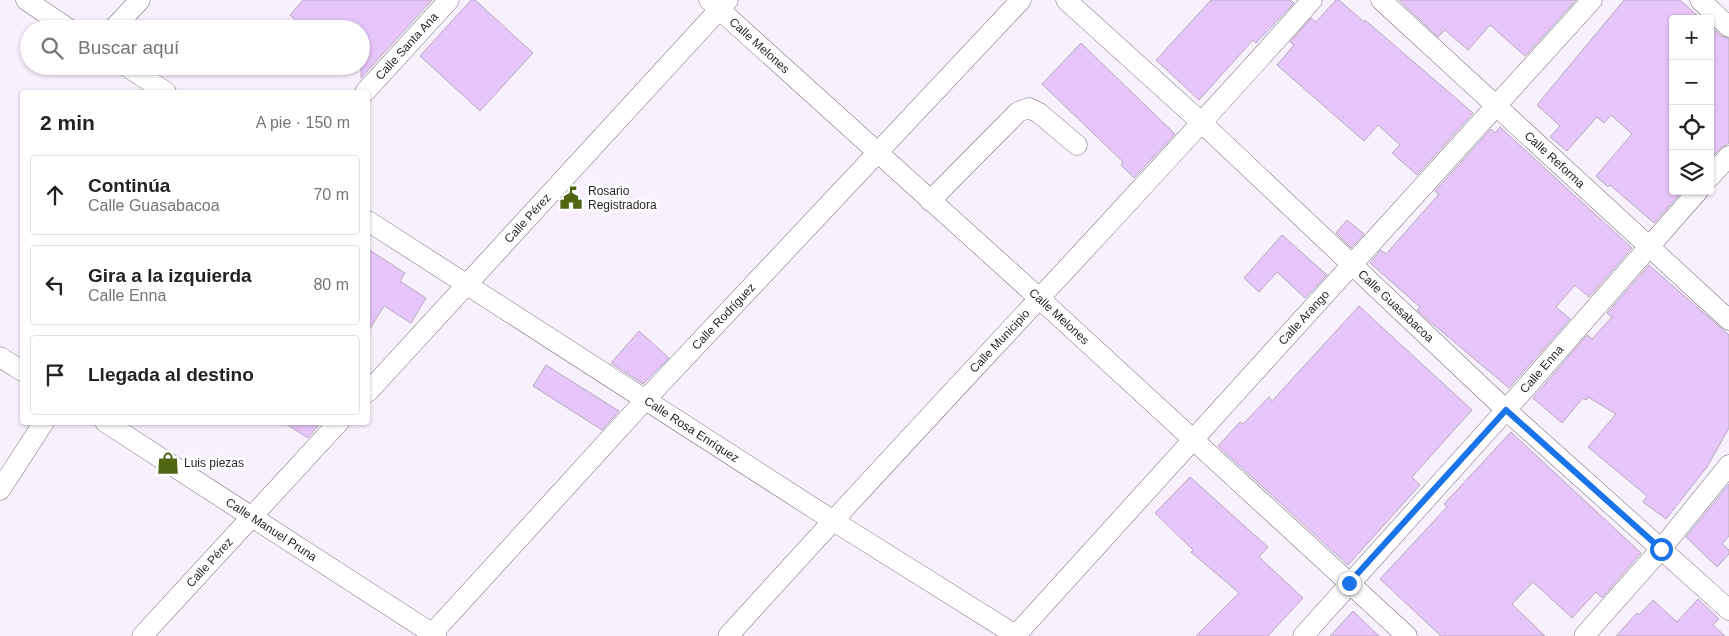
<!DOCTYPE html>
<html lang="es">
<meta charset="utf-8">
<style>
body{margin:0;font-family:Arial,sans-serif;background:#f6f6f6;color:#222}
.controls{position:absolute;right:15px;top:15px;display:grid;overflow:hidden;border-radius:5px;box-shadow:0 1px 4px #0004}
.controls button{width:45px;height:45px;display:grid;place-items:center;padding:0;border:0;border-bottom:1px solid #e0e0e0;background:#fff;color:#222;font:25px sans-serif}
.stop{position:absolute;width:15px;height:15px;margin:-11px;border:4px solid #1a73e8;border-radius:50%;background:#fff}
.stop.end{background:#1a73e8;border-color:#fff;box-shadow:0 1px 5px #0008}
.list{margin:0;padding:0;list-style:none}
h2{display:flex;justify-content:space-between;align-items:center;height:65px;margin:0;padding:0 20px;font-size:21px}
h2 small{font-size:16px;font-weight:400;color:#767676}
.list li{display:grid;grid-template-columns:32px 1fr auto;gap:15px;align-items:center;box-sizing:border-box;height:80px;margin:0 10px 10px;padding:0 10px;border:1px solid #e0e0e0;border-radius:5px}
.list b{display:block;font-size:19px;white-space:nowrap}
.list p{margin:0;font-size:16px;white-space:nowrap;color:#767676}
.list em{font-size:16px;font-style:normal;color:#767676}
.icon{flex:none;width:28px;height:28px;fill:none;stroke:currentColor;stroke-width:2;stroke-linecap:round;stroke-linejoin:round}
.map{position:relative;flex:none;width:1729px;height:636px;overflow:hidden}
.search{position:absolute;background:#fff;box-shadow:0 1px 4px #0004;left:20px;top:20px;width:350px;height:55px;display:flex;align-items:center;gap:12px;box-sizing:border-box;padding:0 18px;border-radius:28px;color:#767676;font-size:19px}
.panel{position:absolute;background:#fff;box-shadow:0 1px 4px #0004;left:20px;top:90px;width:350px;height:335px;border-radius:5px}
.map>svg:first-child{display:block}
.building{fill:#e6c5fa;stroke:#b6acbc}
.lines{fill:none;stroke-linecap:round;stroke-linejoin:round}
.minor-casing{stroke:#756c7b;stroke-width:21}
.minor{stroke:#fff;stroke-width:20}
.route{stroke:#1a73e8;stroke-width:6}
.labels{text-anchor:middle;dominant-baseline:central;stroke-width:5;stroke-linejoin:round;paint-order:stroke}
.street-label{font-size:12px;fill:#2b272d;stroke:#fff}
.poi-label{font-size:12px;fill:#2b272d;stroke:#fff;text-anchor:start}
</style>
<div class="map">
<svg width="1729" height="636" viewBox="0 0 1729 636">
<rect width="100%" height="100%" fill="#f9f0fe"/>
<g class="building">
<polygon points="303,0 432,0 361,78 361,29 305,29 290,15"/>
<polygon points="471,0 475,0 533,53 480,111 420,56"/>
<polygon points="1211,0 1290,0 1294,3 1256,43 1253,40 1199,100 1156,60"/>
<polygon points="1336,0 1339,0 1364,22 1365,20 1473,113 1417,175 1392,153 1400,145 1378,125 1364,141 1277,65 1294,45 1290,42 1311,18 1316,22"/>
<polygon points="1399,0 1576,0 1525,56 1490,25 1468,50 1445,30 1438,37"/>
<polygon points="1624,0 1680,0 1701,19 1673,19 1673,191 1682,191 1654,223 1610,185 1608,187 1596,176 1632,134 1611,115 1604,123 1597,117 1567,151 1550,137 1560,126 1537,105"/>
<polygon points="1710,26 1721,36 1729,39 1729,143 1721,148 1710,159"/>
<polygon points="1081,43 1175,134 1134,178 1121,165 1123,162 1042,84"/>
<polygon points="1500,127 1632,248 1589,297 1575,285 1556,307 1570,319 1509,388 1428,320 1417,310 1420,307 1370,263 1381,250 1386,254 1439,194 1435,191 1491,129 1495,133"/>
<polygon points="1347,220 1364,234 1351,248 1336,233"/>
<polygon points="1282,235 1327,275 1305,298 1277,272 1259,292 1244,278"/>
<polygon points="368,249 405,273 400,281 426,298 411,323 384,306 368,332"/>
<polygon points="1649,265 1729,335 1729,428 1707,467 1666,519 1643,502 1647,496 1588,447 1616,414 1588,397 1586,400 1583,398 1562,423 1533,398 1587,335 1592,339 1612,317 1607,313"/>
<polygon points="1359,306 1472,410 1412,477 1420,485 1348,565 1218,446 1240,422 1243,424 1269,397 1272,401"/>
<polygon points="639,331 669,358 643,384 611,363"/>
<polygon points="546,365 619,411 602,430 533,386"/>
<polygon points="283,422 321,422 308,438"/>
<polygon points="1511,432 1641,553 1602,598 1596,592 1572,618 1533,582 1512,604 1545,636 1441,636 1380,579 1447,507 1444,504"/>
<polygon points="1190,477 1268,547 1259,557 1303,598 1268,636 1196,636 1239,593 1191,552 1193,550 1155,513"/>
<polygon points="1729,484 1729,536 1722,544 1729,550 1729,554 1717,567 1686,537"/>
<polygon points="1698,599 1719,619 1713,625 1725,636 1616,636 1637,613 1639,615 1653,600 1677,622"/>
<polygon points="1353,611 1379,636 1330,636"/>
</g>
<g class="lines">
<defs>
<g id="minor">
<polyline points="26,0 69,29"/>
<path id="s1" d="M709 0 1039 298 1407 636"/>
<path id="s2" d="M1066 0 1202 123 1506 410 1729 610"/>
<path id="s3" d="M1381 0 1729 320"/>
<polyline points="1700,0 1729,27"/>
<polyline points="113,29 140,0"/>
<polyline points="126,66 166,92"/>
<path id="s4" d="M365 92 449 0"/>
<polyline points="1710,177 1729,156"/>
<polyline points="930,201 1018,112 1029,108 1039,113 1077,145"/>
<path id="s5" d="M368 221 832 520 1017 636"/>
<polyline points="0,357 22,371"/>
<path id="s6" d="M368 392 728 0"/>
<path id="s7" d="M105 422 436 636"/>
<polyline points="0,490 44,422"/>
<path id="s8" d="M142 636 339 422"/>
<path id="s9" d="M430 636 646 399 1021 0"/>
<path id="s10" d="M728 636C921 422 1121 215 1312 0"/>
<path id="s11" d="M1015 636 1592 0"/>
<path id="s12" d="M1303 636 1506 410 1698 191"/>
<polyline points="1584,636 1661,549 1729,465"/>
</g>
</defs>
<use href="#minor" class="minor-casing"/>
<use href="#minor" class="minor"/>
</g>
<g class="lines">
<polyline class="route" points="1349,583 1506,410 1661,549"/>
</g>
<defs>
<symbol id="civic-bare" viewBox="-9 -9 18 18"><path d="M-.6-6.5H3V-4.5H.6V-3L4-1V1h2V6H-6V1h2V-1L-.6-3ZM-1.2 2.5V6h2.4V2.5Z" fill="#4f6513" stroke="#fff" stroke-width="2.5" paint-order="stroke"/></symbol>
<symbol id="shop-bare" viewBox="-9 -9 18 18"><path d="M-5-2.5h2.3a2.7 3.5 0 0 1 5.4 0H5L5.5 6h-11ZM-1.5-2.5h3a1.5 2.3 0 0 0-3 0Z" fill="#4f6513" stroke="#fff" stroke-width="2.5" paint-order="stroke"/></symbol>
</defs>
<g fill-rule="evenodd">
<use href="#civic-bare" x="555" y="182" width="32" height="32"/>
<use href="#shop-bare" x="152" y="447" width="32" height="32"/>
</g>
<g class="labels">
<g class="street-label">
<text stroke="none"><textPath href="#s1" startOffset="68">Calle Melones</textPath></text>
<text stroke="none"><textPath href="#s4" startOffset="62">Calle Santa Ana</textPath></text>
<text stroke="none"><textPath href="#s3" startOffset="236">Calle Reforma</textPath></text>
<text stroke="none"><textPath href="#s6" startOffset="236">Calle Pérez</textPath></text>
<text stroke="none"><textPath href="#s2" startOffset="450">Calle Guasabacoa</textPath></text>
<text stroke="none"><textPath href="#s9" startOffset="434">Calle Rodríguez</textPath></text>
<text stroke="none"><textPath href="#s1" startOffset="472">Calle Melones</textPath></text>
<text stroke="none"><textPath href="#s11" startOffset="430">Calle Arango</textPath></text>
<text stroke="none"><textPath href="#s10" startOffset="401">Calle Municipio</textPath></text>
<text stroke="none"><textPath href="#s12" startOffset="358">Calle Enna</textPath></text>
<text stroke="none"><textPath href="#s5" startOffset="385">Calle Rosa Enríquez</textPath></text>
<text stroke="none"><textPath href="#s7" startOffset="198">Calle Manuel Pruna</textPath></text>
<text stroke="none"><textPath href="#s8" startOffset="100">Calle Pérez</textPath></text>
</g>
<g class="poi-label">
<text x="588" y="191">Rosario<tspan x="588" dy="14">Registradora</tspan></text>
<text x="184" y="463">Luis piezas</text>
</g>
</g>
</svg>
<div class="controls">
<button>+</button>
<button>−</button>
<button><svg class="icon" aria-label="locate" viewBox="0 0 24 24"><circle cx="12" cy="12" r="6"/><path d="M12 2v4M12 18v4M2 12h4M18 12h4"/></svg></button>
<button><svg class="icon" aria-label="layers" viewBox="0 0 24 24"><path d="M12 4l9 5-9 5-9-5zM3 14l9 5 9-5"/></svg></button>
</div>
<div class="stop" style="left:1661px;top:549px"></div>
<div class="stop end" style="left:1349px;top:583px"></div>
<div class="search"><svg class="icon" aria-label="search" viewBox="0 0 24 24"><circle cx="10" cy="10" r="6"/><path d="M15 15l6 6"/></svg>Buscar aquí</div>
<section class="panel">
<h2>2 min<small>A pie · 150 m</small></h2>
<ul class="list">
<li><svg class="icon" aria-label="ahead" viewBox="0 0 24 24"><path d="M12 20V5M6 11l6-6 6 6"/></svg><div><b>Continúa</b><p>Calle Guasabacoa</p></div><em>70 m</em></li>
<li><svg class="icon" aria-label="left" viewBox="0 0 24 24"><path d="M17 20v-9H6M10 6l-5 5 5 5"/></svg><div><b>Gira a la izquierda</b><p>Calle Enna</p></div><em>80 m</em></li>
<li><svg class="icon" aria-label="arrive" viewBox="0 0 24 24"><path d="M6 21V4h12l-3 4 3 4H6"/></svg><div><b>Llegada al destino</b></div></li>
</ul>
</section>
</div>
